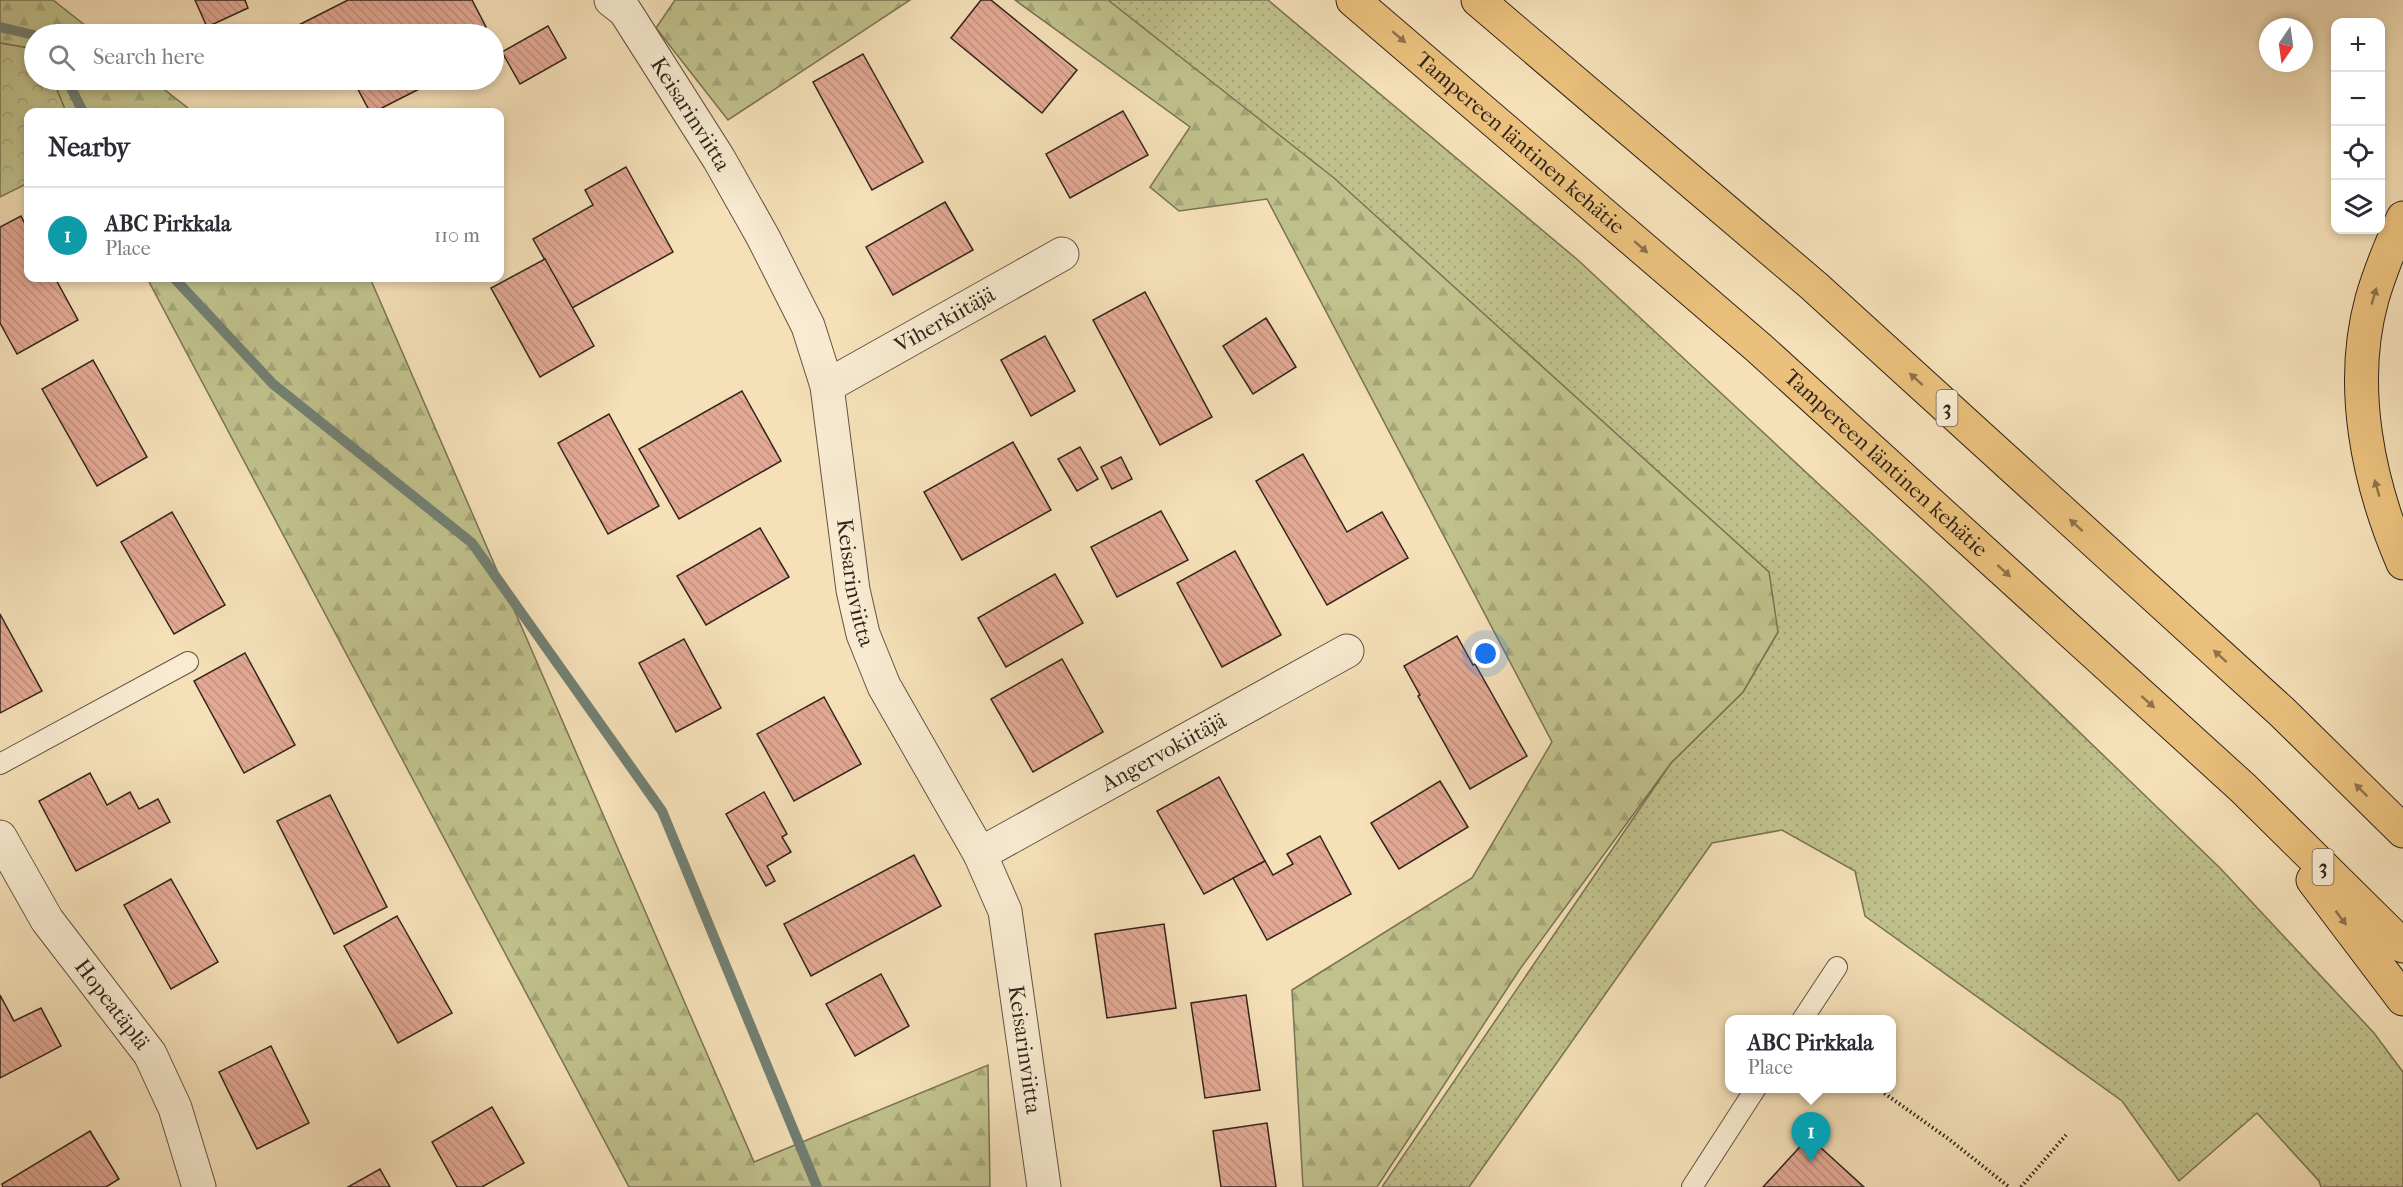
<!DOCTYPE html>
<meta charset="utf-8">
<style>
body{margin:0;font-family:"IM FELL French Canon",serif;background:#f2f2f3;color:#2b2b33}
.controls{position:absolute;right:18px;top:18px;display:grid;overflow:hidden;border-radius:12px;box-shadow:0 3px 9px #0003}
.controls button{width:54px;height:54px;display:grid;place-items:center;padding:0;border:0;border-bottom:2px solid #e1e1e2;background:#fff;color:#2b2b33;font:30px sans-serif}
.compass{position:absolute;left:2259px;top:18px;width:54px;height:54px;border-radius:50%;background:#fff;box-shadow:0 3px 9px #0003;rotate:193deg}
.you{position:absolute;left:1486px;top:654px;width:21px;height:21px;margin:-15px;border:4px solid #fff;border-radius:50%;background:#1a73e8;box-shadow:0 0 0 9px #1a73e833}
.badge{display:grid;place-items:center;width:39px;height:39px;border-radius:50%;background:#111827;color:#fff;font-size:20px;font-weight:700}
.pin{position:absolute;translate:-50% -50px;filter:drop-shadow(0 2px 3px #0008)}
.pin::after{content:'';position:absolute;top:32px;width:21px;height:18px;background:inherit;clip-path:polygon(0 0,100% 0,50% 100%)}
.popup{position:absolute;left:1725px;top:1015px;width:171px;height:78px;box-sizing:border-box;display:grid;place-content:center;border-radius:12px;background:#fff;filter:drop-shadow(0 2px 4px #0005);font-size:20px;white-space:nowrap;color:#7c7c81}
.popup b{font-size:22px;color:#2b2b33}
.popup::after{content:'';position:absolute;left:50%;top:100%;margin-left:-12px;border:12px solid transparent;border-top-color:#fff}
.list{margin:0;padding:0;list-style:none}
h2{display:flex;justify-content:space-between;align-items:center;height:78px;margin:0;padding:0 24px;font-size:26px}
h2 small{font-size:20px;font-weight:400;color:#7c7c81}
.list li{display:grid;grid-template-columns:39px 1fr auto;gap:18px;align-items:center;box-sizing:border-box;height:96px;padding:0 24px;border-top:2px solid #e1e1e2}
.list b{display:block;font-size:22px;white-space:nowrap}
.list p{margin:0;font-size:20px;white-space:nowrap;color:#7c7c81}
.list em{font-size:20px;font-style:normal;color:#7c7c81}
.icon{flex:none;width:33px;height:33px;fill:none;stroke:currentColor;stroke-width:2;stroke-linecap:round;stroke-linejoin:round}
.map{position:relative;flex:none;width:2403px;height:1187px;overflow:hidden}
.search{position:absolute;background:#fff;box-shadow:0 3px 9px #0003;left:24px;top:24px;width:480px;height:66px;display:flex;align-items:center;gap:15px;box-sizing:border-box;padding:0 21px;border-radius:33px;color:#7c7c81;font-size:22px}
.panel{position:absolute;background:#fff;box-shadow:0 3px 9px #0003;left:24px;top:108px;width:480px;height:174px;border-radius:12px}
.map>svg:first-child{display:block}
.grass{fill:url(#grass-dots);stroke:#797354;stroke-width:1.5}
.forest{fill:url(#forest-firs);stroke:#797354;stroke-width:1.5}
.park{fill:url(#park-crowns);stroke:#797354;stroke-width:1.5}
.lines{fill:none;stroke-linecap:round;stroke-linejoin:round}
.stream{stroke:#728073;stroke-width:10}
.building{fill:url(#building-back-hatch);stroke:#32251c;stroke-width:1.5}
.service-casing{stroke:#635443;stroke-width:22}
.minor-casing{stroke:#635443;stroke-width:35}
.motorway-casing{stroke:#32251c;stroke-width:35}
.path{stroke:#32251c;stroke-width:4;stroke-dasharray:1.5 3;stroke-linecap:butt}
.service{stroke:#f8ebd1;stroke-width:20}
.minor{stroke:#f8ebd1;stroke-width:33}
.motorway{stroke:#eac07c;stroke-width:33}
.oneway{fill:#8e724c}
.labels{text-anchor:middle;dominant-baseline:central;stroke-width:6;stroke-linejoin:round;paint-order:stroke}
.shield{fill:#f8ebd1;stroke:#6d6052;stroke-width:1.5}
.shield-label{font-size:21px;font-weight:bold;fill:#32251c}
.street-label{font-size:22px;fill:#32251c;stroke:#f8ebd1}
</style>
<div class="map">
<svg width="2403" height="1187" viewBox="0 0 2403 1187">
<defs>
<pattern id="grass-dots" width="8" height="8" patternUnits="userSpaceOnUse" patternTransform="scale(1.5)"><rect width="8" height="8" fill="#c0c18c"/><path d="M2 2h.1M6 6h.1" fill="none" stroke="#a5a678" stroke-width="1.8" stroke-linecap="round"/></pattern>
<pattern id="forest-firs" width="22" height="20" patternUnits="userSpaceOnUse" patternTransform="scale(1.5)"><rect width="22" height="20" fill="#c0c18c"/><path d="M5 1l3.5 6h-7zM16 11l3.5 6h-7z" fill="#a5a678"/></pattern>
<pattern id="park-crowns" width="20" height="18" patternUnits="userSpaceOnUse" patternTransform="scale(1.5)"><rect width="20" height="18" fill="#c0c18c"/><path d="M2 6a3 3 0 1 1 6 0M12 15a3 3 0 1 1 6 0" fill="none" stroke="#a5a678"/></pattern>
<pattern id="building-back-hatch" width="6" height="6" patternUnits="userSpaceOnUse" patternTransform="scale(1.5)"><rect width="6" height="6" fill="#e3a995"/><path d="M-1 5l2 2M0 0l6 6M5-1l2 2" fill="none" stroke="#c39180"/></pattern>
</defs>
<rect width="100%" height="100%" fill="#f5e0b8"/>
<filter id="stains"><feTurbulence type="fractalNoise" baseFrequency=".00333" numOctaves="4"/><feColorMatrix values="0 0 0 0 .2 0 0 0 0 .09 0 0 0 0 .02 0 0 0 .5 -.17"/></filter>
<radialGradient id="worn" r=".72"><stop offset=".6" stop-color="#630" stop-opacity="0"/><stop offset="1" stop-color="#630" stop-opacity=".3"/></radialGradient>
<polygon class="grass" points="1108,0 1268,0 1579,261 1925,583 2220,868 2374,1033 2403,1072 2403,1187 2321,1187 2319,1181 2257,1113 2179,1181 2122,1101 1865,916 1855,871 1782,830 1712,843 1469,1187 1382,1187 1671,763 1743,692 1778,632"/>
<g class="forest">
<polygon points="0,0 53,0 96,34 34,34 34,49 0,43"/>
<polygon points="675,0 910,0 728,120 656,28"/>
<polygon points="1015,0 1108,0 1334,178 1769,572 1778,632 1743,692 1671,763 1520,969 1377,1187 1303,1187 1292,990 1472,878 1552,742 1267,199 1179,211 1150,187 1190,127"/>
<polygon points="53,80 152,80 193,112 66,112"/>
<polygon points="147,278 370,278 754,1162 988,1065 990,1187 629,1187"/>
</g>
<polygon class="park" points="0,43 34,49 34,80 53,80 66,112 28,112 28,183 0,197"/>
<g class="lines">
<g class="stream">
<polyline points="0,27 34,35"/>
<polyline points="67,80 83,112"/>
<polyline points="174,278 273,384 472,543 662,811 817,1187"/>
</g>
</g>
<g class="building">
<polygon points="195,0 245,0 248,8 207,27"/>
<polygon points="348,0 472,0 486,27 471,34 281,34"/>
<polygon points="981,0 991,0 1077,70 1042,113 951,38"/>
<polygon points="548,26 566,58 520,84 502,52"/>
<polygon points="863,54 923,162 872,190 813,82"/>
<polygon points="300,80 323,80 305,89"/>
<polygon points="353,80 431,80 433,82 374,112 370,112"/>
<polygon points="1123,111 1148,155 1070,198 1046,154"/>
<polygon points="626,167 673,252 572,308 533,239 593,205 585,190"/>
<polygon points="945,202 973,250 893,295 866,247"/>
<polygon points="21,216 28,230 28,278 55,278 78,320 17,354 0,323 0,227"/>
<polygon points="545,259 594,346 540,377 491,288"/>
<polygon points="1145,292 1212,417 1160,445 1093,320"/>
<polygon points="1266,318 1296,367 1253,394 1223,346"/>
<polygon points="1045,336 1075,391 1031,416 1001,360"/>
<polygon points="93,360 147,457 97,486 42,389"/>
<polygon points="742,391 781,461 679,519 639,449"/>
<polygon points="609,414 659,506 608,534 558,443"/>
<polygon points="1013,442 1051,510 962,560 924,492"/>
<polygon points="1080,447 1098,479 1077,491 1058,459"/>
<polygon points="1303,454 1347,532 1382,512 1408,558 1327,605 1256,481"/>
<polygon points="1121,457 1132,479 1112,489 1101,467"/>
<polygon points="1161,511 1188,560 1117,597 1091,547"/>
<polygon points="172,512 225,605 174,634 121,542"/>
<polygon points="760,528 789,577 706,625 677,576"/>
<polygon points="1235,551 1281,635 1222,667 1177,583"/>
<polygon points="1055,574 1083,623 1006,667 978,618"/>
<polygon points="0,614 42,691 0,713"/>
<polygon points="1457,636 1473,665 1475,664 1527,756 1470,789 1418,696 1420,695 1404,666"/>
<polygon points="684,639 721,708 676,732 639,663"/>
<polygon points="245,653 295,745 244,773 194,681"/>
<polygon points="1062,659 1103,732 1033,772 991,699"/>
<polygon points="824,697 861,764 794,801 757,734"/>
<polygon points="90,773 107,805 130,792 139,809 158,799 170,822 76,871 39,801"/>
<polygon points="1219,777 1265,861 1204,894 1157,811"/>
<polygon points="1440,781 1468,827 1399,869 1371,823"/>
<polygon points="764,792 787,834 782,837 791,852 767,866 775,881 766,886 726,814"/>
<polygon points="330,795 387,907 334,934 277,821"/>
<polygon points="1320,836 1351,894 1267,940 1233,878 1265,861 1273,875 1293,864 1287,854"/>
<polygon points="914,855 941,906 811,976 784,924"/>
<polygon points="171,879 218,962 171,989 124,905"/>
<polygon points="397,916 452,1013 398,1043 344,946"/>
<polygon points="1164,924 1176,1008 1107,1018 1095,934"/>
<polygon points="881,974 909,1026 855,1056 826,1004"/>
<polygon points="0,995 14,1021 41,1008 61,1046 0,1078"/>
<polygon points="1246,995 1260,1090 1205,1098 1191,1003"/>
<polygon points="271,1046 309,1123 257,1149 219,1072"/>
<polygon points="492,1107 524,1163 482,1187 457,1187 432,1142"/>
<polygon points="1267,1123 1276,1187 1221,1187 1213,1131"/>
<polygon points="90,1131 119,1179 106,1187 3,1187 2,1184"/>
<polygon points="1809,1137 1864,1187 1763,1187"/>
<polygon points="380,1169 390,1187 348,1187"/>
</g>
<g class="lines">
<defs>
<g id="service">
<polyline points="0,764 188,662"/>
<polyline points="1802,1020 1837,967"/>
<polyline points="1692,1187 1756,1088"/>
</g>
<g id="minor">
<path id="s1" d="M611 0 625 11 719 159 763 237 808 326 827 386 853 590 863 634 884 686 980 854 1005 911 1044 1187"/>
<path id="s2" d="M827 386 1062 254"/>
<path id="s3" d="M0 837 47 920 150 1054 175 1108 199 1187"/>
<path id="s4" d="M980 854 1347 651"/>
</g>
<g id="motorway">
<path id="s5" d="M1353 0 1759 348 2243 788 2403 946"/>
<polyline points="1478,0 1814,286 2282,712 2403,831"/>
<path d="M2403 218C2391 245 2380 271 2372 299 2348 386 2368 482 2403 563"/>
<polyline points="2313,880 2403,999"/>
</g>
</defs>
<use href="#service" class="service-casing"/>
<use href="#minor" class="minor-casing"/>
<use href="#motorway" class="motorway-casing"/>
<g class="path">
<polyline points="1877,1088 1950,1140 2009,1187"/>
<polyline points="2021,1187 2066,1135"/>
</g>
<use href="#service" class="service"/>
<use href="#minor" class="minor"/>
<use href="#motorway" class="motorway"/>
</g>
<defs><path id="oneway-solid" d="M-6-.8H1V-3.2L6.5 0L1 3.2V.8H-6Z" transform="scale(1.5)"/></defs>
<g class="oneway">
<use href="#oneway-solid" transform="translate(1399 37) rotate(41)"/>
<use href="#oneway-solid" transform="translate(1641 247) rotate(41)"/>
<use href="#oneway-solid" transform="translate(2374 296) rotate(-74)"/>
<use href="#oneway-solid" transform="translate(1916 379) rotate(-138)"/>
<use href="#oneway-solid" transform="translate(2377 488) rotate(-106)"/>
<use href="#oneway-solid" transform="translate(2076 525) rotate(-138)"/>
<use href="#oneway-solid" transform="translate(2004 571) rotate(42)"/>
<use href="#oneway-solid" transform="translate(2220 656) rotate(-138)"/>
<use href="#oneway-solid" transform="translate(2148 702) rotate(42)"/>
<use href="#oneway-solid" transform="translate(2361 790) rotate(-135)"/>
<use href="#oneway-solid" transform="translate(2341 918) rotate(53)"/>
</g>
<g class="labels">
<g class="shield">
<rect x="1936.5" y="390" width="21" height="36" rx="4.5"/>
<rect x="2312.5" y="849" width="21" height="36" rx="4.5"/>
</g>
<g class="shield-label">
<text x="1947" y="408">3</text>
<text x="2323" y="867">3</text>
</g>
<g class="street-label">
<text stroke="none"><textPath href="#s1" startOffset="140">Keisarinviitta</textPath></text>
<text stroke="none"><textPath href="#s5" startOffset="220">Tampereen läntinen kehätie</textPath></text>
<text stroke="none"><textPath href="#s2" startOffset="135">Viherkiitäjä</textPath></text>
<text stroke="none"><textPath href="#s5" startOffset="706">Tampereen läntinen kehätie</textPath></text>
<text stroke="none"><textPath href="#s1" startOffset="644">Keisarinviitta</textPath></text>
<text stroke="none"><textPath href="#s4" startOffset="210">Angervokiitäjä</textPath></text>
<text stroke="none"><textPath href="#s3" startOffset="202">Hopeatäplä</textPath></text>
<text stroke="none"><textPath href="#s1" startOffset="1148">Keisarinviitta</textPath></text>
</g>
</g>
<rect width="100%" height="100%" filter="url(#stains)"/>
<rect width="100%" height="100%" fill="url(#worn)"/>
</svg>
<div class="controls">
<button>+</button>
<button>−</button>
<button><svg class="icon" aria-label="locate" viewBox="0 0 24 24"><circle cx="12" cy="12" r="6"/><path d="M12 2v4M12 18v4M2 12h4M18 12h4"/></svg></button>
<button><svg class="icon" aria-label="layers" viewBox="0 0 24 24"><path d="M12 4l9 5-9 5-9-5zM3 14l9 5 9-5"/></svg></button>
</div>
<svg class="compass" viewBox="-18 -18 36 36"><path d="M0-13l5 13h-10z" fill="#e53935"/><path d="M0 13l5-13h-10z" fill="#7c7c81"/></svg>
<div class="you"></div>
<div class="pin badge" style="left:1811px;top:1162px;background:#0f9aa8">1</div>
<div class="popup"><b>ABC Pirkkala</b>Place</div>
<div class="search"><svg class="icon" aria-label="search" viewBox="0 0 24 24"><circle cx="10" cy="10" r="6"/><path d="M15 15l6 6"/></svg>Search here</div>
<section class="panel">
<h2>Nearby<small></small></h2>
<ul class="list">
<li><span class="badge" style="background:#0f9aa8">1</span><div><b>ABC Pirkkala</b><p>Place</p></div><em>110 m</em></li>
</ul>
</section>
</div>
